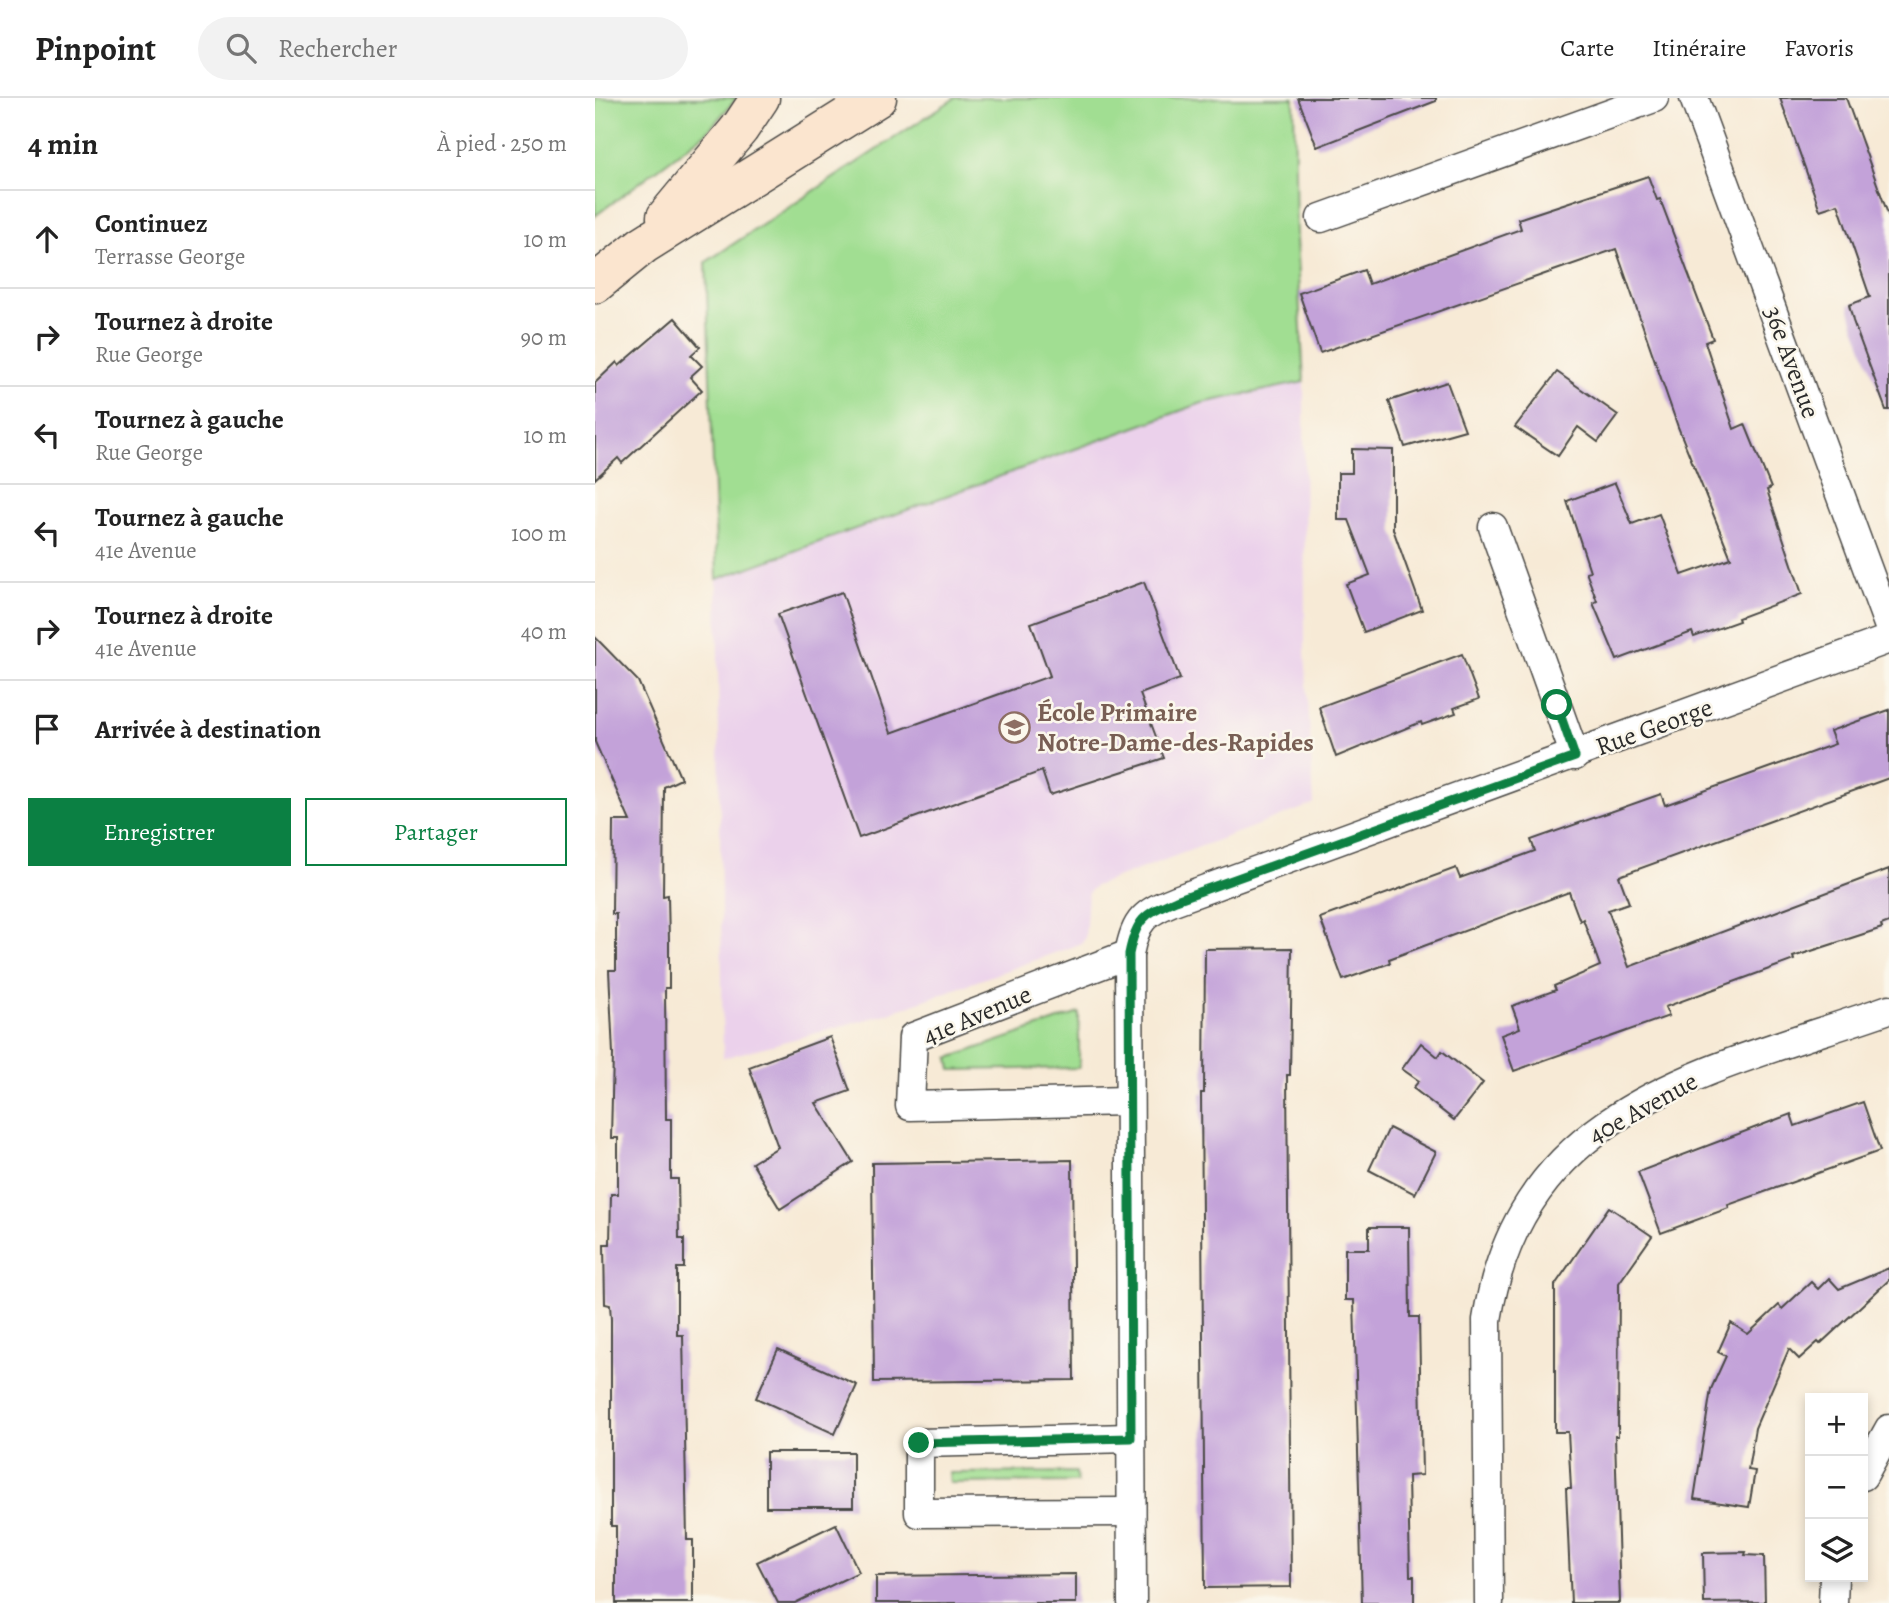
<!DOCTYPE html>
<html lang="fr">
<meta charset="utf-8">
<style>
body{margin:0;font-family:Alegreya,serif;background:#f2f2f2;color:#222}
.controls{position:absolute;right:21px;bottom:21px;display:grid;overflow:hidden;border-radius:0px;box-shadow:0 4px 10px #0003}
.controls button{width:63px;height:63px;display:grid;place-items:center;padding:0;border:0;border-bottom:2px solid #e0e0e0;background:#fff;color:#222;font:35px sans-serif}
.stop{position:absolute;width:21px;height:21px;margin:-16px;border:5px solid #0b8043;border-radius:50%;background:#fff}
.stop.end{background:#0b8043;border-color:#fff;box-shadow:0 2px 7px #0008}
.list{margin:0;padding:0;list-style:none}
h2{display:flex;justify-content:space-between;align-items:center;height:91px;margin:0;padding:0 28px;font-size:30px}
h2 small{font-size:23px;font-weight:400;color:#767676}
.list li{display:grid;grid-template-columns:46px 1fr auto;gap:21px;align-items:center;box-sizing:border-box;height:98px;padding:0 28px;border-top:2px solid #e0e0e0}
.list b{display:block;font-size:26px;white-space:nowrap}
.list p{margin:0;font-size:23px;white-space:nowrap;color:#767676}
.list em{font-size:23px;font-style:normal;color:#767676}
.actions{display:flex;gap:14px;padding:21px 28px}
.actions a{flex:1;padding:16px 0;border:2px solid #0b8043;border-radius:0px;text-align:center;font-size:24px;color:#0b8043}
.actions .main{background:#0b8043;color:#fff}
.icon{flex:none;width:38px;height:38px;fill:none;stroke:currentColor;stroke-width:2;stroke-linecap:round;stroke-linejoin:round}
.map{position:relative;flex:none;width:1294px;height:1505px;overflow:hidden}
header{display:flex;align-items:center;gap:42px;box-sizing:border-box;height:98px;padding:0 35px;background:#fff;border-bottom:2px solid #e0e0e0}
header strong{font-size:33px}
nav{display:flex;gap:38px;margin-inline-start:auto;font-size:24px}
.search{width:490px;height:63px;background:#f2f2f2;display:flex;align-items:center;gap:18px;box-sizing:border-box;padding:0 24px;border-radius:38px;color:#767676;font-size:26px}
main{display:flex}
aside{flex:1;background:#fff}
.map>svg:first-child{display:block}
.built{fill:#ebd1eb}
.green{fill:#a1de92;stroke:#66845e;stroke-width:2}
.building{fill:#c3a2d9}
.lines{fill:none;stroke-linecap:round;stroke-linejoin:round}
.street-casing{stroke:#4a4845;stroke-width:31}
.secondary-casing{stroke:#4a4845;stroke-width:41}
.street{stroke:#fff;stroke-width:28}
.secondary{stroke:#fbe5cf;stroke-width:38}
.route{stroke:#0b8043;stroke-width:9}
.labels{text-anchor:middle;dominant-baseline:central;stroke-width:5;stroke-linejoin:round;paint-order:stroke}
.street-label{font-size:26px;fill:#2b2b2b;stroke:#fbf7ec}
.education-label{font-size:26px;font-weight:bold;fill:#785e54;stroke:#fbf7ec;text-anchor:start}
</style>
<header>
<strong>Pinpoint</strong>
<div class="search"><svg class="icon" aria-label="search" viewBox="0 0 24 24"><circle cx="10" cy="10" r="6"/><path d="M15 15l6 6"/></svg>Rechercher</div>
<nav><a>Carte</a><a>Itinéraire</a><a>Favoris</a></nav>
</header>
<main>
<aside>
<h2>4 min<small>À pied · 250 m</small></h2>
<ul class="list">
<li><svg class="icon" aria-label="ahead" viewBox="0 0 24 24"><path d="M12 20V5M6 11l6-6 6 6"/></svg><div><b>Continuez</b><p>Terrasse George</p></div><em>10 m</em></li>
<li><svg class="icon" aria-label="right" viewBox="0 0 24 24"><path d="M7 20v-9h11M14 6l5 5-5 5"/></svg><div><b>Tournez à droite</b><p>Rue George</p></div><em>90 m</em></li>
<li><svg class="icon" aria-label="left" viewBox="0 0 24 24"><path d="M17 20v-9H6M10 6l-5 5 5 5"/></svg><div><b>Tournez à gauche</b><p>Rue George</p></div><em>10 m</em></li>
<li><svg class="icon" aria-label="left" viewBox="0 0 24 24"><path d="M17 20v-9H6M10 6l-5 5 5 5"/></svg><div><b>Tournez à gauche</b><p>41e Avenue</p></div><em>100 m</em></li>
<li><svg class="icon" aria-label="right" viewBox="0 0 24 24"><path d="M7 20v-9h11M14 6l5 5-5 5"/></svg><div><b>Tournez à droite</b><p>41e Avenue</p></div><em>40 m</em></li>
<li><svg class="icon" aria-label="arrive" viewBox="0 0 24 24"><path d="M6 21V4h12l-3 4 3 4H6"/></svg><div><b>Arrivée à destination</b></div></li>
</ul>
<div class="actions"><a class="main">Enregistrer</a><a>Partager</a></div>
</aside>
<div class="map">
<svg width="1294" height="1505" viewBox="0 0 1294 1505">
<rect width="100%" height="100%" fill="#fbf7ec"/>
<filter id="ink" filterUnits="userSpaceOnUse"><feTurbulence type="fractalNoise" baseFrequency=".0143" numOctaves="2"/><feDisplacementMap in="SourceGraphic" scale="14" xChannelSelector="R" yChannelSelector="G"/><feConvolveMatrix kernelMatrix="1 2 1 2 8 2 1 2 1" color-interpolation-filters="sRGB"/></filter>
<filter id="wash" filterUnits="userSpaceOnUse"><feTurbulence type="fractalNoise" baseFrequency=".00686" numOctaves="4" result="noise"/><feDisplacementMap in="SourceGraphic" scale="28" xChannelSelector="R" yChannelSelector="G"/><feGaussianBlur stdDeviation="1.57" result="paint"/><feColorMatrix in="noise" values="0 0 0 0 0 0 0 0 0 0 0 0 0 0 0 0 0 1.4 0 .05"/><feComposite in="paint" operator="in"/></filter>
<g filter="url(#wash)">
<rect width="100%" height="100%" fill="#f7ead6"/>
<polygon class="built" points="709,284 710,553 719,706 500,788 493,795 490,840 487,845 288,917 128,960 122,481 607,305"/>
<g class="green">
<polygon points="0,0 142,0 112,34 0,118"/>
<polygon points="360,0 699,0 701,141 709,284 607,305 122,481 111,164"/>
<polygon points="484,915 484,970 356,972 354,960"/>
<polygon points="481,1374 482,1384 355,1385 354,1375"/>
</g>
<g id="blocks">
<g class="building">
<polygon points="703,0 841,0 841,3 722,49"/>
<polygon points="1185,0 1251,0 1294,119 1294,312 1291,312 1258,223 1254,207 1275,199 1243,106 1225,112"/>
<polygon points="1053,78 1062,102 1065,101 1118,241 1110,244 1139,331 1150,326 1176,390 1172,392 1207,496 1143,520 1144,523 1099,539 1097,534 1022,562 998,505 1002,503 991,474 995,473 972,403 1020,385 1037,426 1064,416 1087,477 1136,460 1083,329 1021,151 725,255 704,195 769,172 774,186 926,131 923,121"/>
<polygon points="80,220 105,249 96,257 107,268 95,279 107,292 27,365 23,360 0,381 0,285 22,264 24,268"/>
<polygon points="962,274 1023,317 1003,344 983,329 963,358 920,329"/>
<polygon points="852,284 870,332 810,349 794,303"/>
<polygon points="757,351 798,352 798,431 827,512 769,534 751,486 775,477 754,422 743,422 743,375 757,375"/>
<polygon points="549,484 585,581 545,596 569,660 455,697 447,673 264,740 183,516 247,494 296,635 455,578 436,525"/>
<polygon points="0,539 43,583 86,681 69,689 68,798 73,797 74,844 74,890 70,890 71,1021 76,1021 76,1081 83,1081 84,1141 89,1141 89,1170 82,1170 82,1237 88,1237 92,1442 98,1442 98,1505 21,1505 21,1428 16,1428 16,1221 15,1207 10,1206 9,1146 15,1146 16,1096 23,1096 23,1040 16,1040 18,956 14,872 21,872 21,816 17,816 18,723 35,723 0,644"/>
<polygon points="867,556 884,601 859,610 861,615 827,627 826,624 741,659 724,609"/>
<polygon points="1294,612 1294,680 1024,778 1034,805 1013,812 1034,869 1294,771 1294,824 1286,827 1287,830 1198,859 1199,862 1070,909 1074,918 919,973 906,937 925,930 917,908 961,892 959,888 1005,868 988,821 985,823 974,794 794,861 795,865 748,882 725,820 861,770 865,780 940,753 936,742 1066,696 1070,707 1240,646 1235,633"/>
<polygon points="697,850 695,977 692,977 696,1489 610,1490 606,995 609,995 610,851"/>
<polygon points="235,939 255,993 221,1005 258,1064 185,1111 157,1065 183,1049 154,969"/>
<polygon points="826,945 843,959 847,953 888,985 859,1022 818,990 824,983 807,971"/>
<polygon points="1268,1004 1285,1053 1133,1107 1134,1110 1066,1135 1043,1074 1196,1016 1200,1028"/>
<polygon points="794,1030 841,1054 820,1096 774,1072"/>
<polygon points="477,1062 479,1282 279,1284 277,1065"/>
<polygon points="1014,1109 1057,1138 1024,1185 1023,1338 1020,1338 1025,1505 976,1505 971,1390 976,1390 973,1334 960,1334 960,1187"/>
<polygon points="774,1129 814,1129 815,1219 824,1219 827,1377 813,1378 815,1478 819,1478 819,1505 767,1505 759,1202 750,1202 750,1151 774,1151"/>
<polygon points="1294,1170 1294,1182 1225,1246 1223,1244 1204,1261 1194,1251 1160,1330 1153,1372 1160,1373 1154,1409 1099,1401 1116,1291 1131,1258 1123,1254 1136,1225 1153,1236 1184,1207 1187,1211 1216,1184 1223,1191 1234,1180 1244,1191"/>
<polygon points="183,1251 262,1287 240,1336 161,1300"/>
<rect x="171" y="1354" width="87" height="55"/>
<polygon points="241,1426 264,1474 200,1505 183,1505 162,1464"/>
<polygon points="1151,1454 1150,1457 1169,1458 1170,1504 1109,1505 1108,1455"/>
<polygon points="481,1476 481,1505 281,1505 281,1478"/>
</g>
</g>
</g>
<g filter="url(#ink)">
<use href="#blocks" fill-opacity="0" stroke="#4a4845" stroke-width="2"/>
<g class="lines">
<defs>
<g id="street">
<polyline points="1099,0 1294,529"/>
<polyline points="726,120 1059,0"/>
<polyline points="898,429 980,658"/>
<polyline points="533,1003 315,1008 318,939 534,856"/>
<polyline points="536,1340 324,1345 324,1415 536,1414"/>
<polyline points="1268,1378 1294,1331"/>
<path d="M537 1505 534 856C541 821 549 815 581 802L1294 541"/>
<path d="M894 1505 892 1222C926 1005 1118 973 1294 911"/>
<polyline points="1238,1505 1239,1479"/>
</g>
<g id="secondary">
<polyline points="71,119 145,30 165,0"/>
<polyline points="0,186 48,147 282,0"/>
</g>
</defs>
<use href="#street" class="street-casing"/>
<use href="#secondary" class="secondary-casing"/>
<use href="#street" class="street"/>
<use href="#secondary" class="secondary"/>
</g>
</g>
<g class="lines" filter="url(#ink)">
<path class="route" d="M324 1345 536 1340 534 856C541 821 549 816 581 802L980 659 962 607"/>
</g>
<defs>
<symbol id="school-ring" viewBox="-11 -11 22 22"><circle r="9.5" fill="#fbf7ec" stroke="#8d6e63" stroke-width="1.5"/><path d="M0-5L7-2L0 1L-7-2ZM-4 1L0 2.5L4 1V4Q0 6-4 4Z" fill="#8d6e63"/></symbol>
</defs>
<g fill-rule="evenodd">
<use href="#school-ring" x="402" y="612" width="35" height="35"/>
</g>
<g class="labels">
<g class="street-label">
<text transform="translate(1197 264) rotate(70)">36e Avenue</text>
<text transform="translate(1059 629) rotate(-20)">Rue George</text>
<text transform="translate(382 917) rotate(-23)">41e Avenue</text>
<text transform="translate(1048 1010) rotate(-29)">40e Avenue</text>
</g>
<g class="education-label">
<text x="442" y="614">École Primaire<tspan x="442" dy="30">Notre-Dame-des-Rapides</tspan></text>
</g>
</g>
</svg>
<div class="controls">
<button>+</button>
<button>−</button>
<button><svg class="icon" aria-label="layers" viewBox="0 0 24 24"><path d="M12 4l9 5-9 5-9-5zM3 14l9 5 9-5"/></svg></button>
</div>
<div class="stop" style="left:962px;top:607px"></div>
<div class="stop end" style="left:324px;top:1345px"></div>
</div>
</main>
